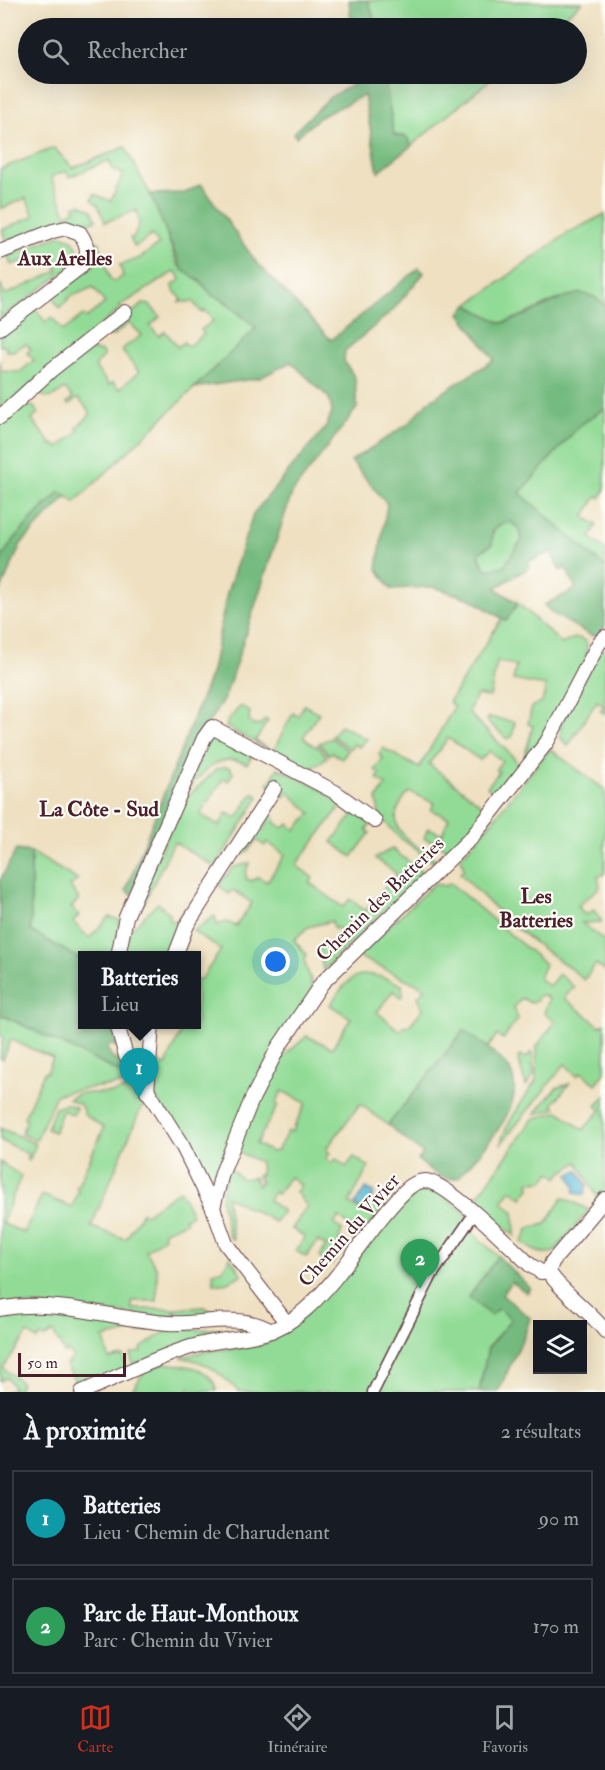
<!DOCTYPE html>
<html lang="fr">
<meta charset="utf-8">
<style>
body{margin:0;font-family:"IM FELL Double Pica",serif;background:#20242c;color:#f1f3f6}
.controls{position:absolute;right:18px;bottom:18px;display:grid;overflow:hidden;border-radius:0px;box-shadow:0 6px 24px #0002}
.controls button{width:54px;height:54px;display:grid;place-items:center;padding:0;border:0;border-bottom:2px solid #363941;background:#171b24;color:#f1f3f6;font:30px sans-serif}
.scale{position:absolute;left:18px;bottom:15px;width:108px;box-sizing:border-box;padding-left:6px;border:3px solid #4a1f2b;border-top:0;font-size:16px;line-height:21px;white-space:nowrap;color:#4a1f2b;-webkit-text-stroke:4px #fdfcf7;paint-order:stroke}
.you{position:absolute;left:276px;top:962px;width:21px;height:21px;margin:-15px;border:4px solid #fff;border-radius:50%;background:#1a73e8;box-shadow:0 0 0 9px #1a73e833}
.badge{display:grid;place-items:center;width:39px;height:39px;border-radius:50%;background:#c8321e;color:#fff;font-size:20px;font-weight:700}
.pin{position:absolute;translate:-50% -50px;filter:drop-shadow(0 2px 3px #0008)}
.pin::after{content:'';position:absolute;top:32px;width:21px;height:18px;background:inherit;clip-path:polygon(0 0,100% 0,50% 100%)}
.popup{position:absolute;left:78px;top:951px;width:123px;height:78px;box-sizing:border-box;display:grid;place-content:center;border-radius:0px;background:#171b24;filter:drop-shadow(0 2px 4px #0005);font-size:20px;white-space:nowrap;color:#9ea1a6}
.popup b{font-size:22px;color:#f1f3f6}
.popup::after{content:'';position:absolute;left:50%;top:100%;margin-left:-12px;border:12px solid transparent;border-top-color:#171b24}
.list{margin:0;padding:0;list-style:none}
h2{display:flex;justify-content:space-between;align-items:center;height:78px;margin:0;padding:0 24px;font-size:26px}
h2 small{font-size:20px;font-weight:400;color:#9ea1a6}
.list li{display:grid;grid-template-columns:39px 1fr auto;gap:18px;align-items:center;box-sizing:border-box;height:96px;margin:0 12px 12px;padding:0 12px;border:2px solid #363941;border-radius:0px}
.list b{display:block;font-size:22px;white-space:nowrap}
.list p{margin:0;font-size:20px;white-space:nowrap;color:#9ea1a6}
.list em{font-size:20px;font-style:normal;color:#9ea1a6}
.icon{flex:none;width:33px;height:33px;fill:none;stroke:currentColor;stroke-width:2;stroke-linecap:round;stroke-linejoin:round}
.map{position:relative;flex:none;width:605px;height:1392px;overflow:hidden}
.search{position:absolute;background:#171b24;box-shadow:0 6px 24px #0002;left:18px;right:18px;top:18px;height:66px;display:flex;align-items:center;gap:15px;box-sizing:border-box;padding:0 21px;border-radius:33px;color:#9ea1a6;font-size:22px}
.sheet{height:294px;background:#171b24}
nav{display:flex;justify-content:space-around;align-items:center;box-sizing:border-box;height:84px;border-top:2px solid #363941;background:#171b24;font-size:16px;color:#9ea1a6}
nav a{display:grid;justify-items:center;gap:3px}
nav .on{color:#c8321e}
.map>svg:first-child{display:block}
.green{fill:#92db96;stroke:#6e7d60;stroke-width:1.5;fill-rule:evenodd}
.forest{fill:#75bb7f;stroke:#606d55;stroke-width:1.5;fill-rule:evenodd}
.water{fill:#59bad7;stroke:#526c81;stroke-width:1.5}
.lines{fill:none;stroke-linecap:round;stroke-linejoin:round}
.pedestrian-casing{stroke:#633c41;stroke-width:13}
.minor-casing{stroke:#633c41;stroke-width:16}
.pedestrian{stroke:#fff;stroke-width:10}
.minor{stroke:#fff;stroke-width:14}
.labels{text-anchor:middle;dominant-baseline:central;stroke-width:4.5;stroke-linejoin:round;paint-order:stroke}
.street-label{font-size:20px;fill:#4a1f2b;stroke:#fdfcf7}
.neighbourhood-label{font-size:21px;font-weight:bold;fill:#4a1f2b;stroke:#fdfcf7}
</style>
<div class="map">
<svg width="605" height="1392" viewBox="0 0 605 1392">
<rect width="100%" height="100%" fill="#fdfcf7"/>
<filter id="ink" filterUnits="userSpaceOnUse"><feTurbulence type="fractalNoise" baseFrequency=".0167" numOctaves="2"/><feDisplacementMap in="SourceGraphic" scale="12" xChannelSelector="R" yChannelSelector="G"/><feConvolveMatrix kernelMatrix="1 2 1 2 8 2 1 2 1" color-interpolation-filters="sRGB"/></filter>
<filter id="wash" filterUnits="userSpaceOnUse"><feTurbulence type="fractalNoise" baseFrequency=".008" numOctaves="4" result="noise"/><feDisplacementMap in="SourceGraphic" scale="24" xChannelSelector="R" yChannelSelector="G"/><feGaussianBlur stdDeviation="1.35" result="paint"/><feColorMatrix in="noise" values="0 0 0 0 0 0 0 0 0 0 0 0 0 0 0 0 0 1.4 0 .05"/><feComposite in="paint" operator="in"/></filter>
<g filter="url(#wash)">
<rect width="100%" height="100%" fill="#eee0c0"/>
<g class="green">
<polygon points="368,0 582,2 551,28 377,28"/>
<polygon points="384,74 497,74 411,146 407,137 394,135"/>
<path d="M125 147 158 209 177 264 257 328 75 502 60 492 31 519 0 562V422C11 413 20 402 34 407L38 413 32 420 52 445 54 444 58 448 79 431 76 428 90 415V412L78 398 69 405 67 403 73 398 65 389C57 395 50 401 41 395L39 388 88 349 102 352 104 356 95 367 109 385 113 382 119 389 139 372 121 350 142 335 129 323 113 336 104 334 143 304 150 305 160 317 150 326 159 336 165 331 178 347 184 342 188 346 204 334 201 330 213 321 205 310 202 313 193 302H179L182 299 174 291 173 285 181 279 175 271 120 306 121 308 0 411V360L1 371 20 372 34 360 27 353 31 349 26 344 13 351H6V346H0V335L36 309 45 322 52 317 63 331 83 315 86 318 105 303 93 287 70 297 60 308 52 297 93 266 95 260 91 244 99 242 110 279 114 282 123 276 120 265 140 258 159 244 152 235 135 247 130 238 134 237 139 224 137 210 105 222 98 205 92 200 94 194 111 201 123 174 112 169 109 160 69 177 66 171 51 177 66 214 75 210 74 206 81 204 92 210 96 220 80 226C56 217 30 234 7 243L2 230 34 216 26 198 0 209V169L54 148 73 168Z"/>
<path d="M605 214V305C567 278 541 315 500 323L468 305 568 233Z"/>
<path d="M58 236C73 234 83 250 75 264L0 319V283L5 295 58 271 51 256 29 265 26 260 11 265 8 256Z"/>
<polygon points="605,408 605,489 600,498 597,496 584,517 597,525 590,537 605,549 605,567 519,493 579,426"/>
<polygon points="511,522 519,529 522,540 504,566 489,570 484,567 479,553 492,544 493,531 501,524"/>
<path d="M518 603 562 644C572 639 578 634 587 643 589 680 547 730 527 760L524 758 533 726 528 724 532 706 542 703 546 686 513 680 516 665 497 662 490 697 477 695 468 712 515 759 519 769 496 796 487 787 499 772 496 769 502 761 489 751 480 760 448 738 429 764 489 810 450 850 424 838 428 828 442 834 449 818 431 810 434 803 410 792C404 796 402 801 399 807 386 832 420 848 437 860L434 863 399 837 379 816 377 799 386 785 377 779 380 774 375 770 383 758 379 755 383 748 419 768 454 707 449 702 502 618 506 621Z"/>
<polygon points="599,649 605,650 605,714 600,711 604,705 597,701 568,746 560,737 561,724"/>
<polygon points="304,705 319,713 303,737 316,747 318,745 327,757 310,770 322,779 226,727 228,720 241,706 250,712 249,721 255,726 261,724 265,719 268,721 255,741 273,751 293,713 298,716"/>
<polygon points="488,717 515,722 512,737 507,739 487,721"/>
<polygon points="340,725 367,739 359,747 354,744 350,749 332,736"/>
<path d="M215 734 253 754 247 764C218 750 202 774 184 793L210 736Z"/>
<polygon points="331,738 348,751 342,759 332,752 329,755 319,743"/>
<path d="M550 749 605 790V873L598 877 600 887 578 906 585 915 594 910 602 922 582 923 605 941V971L596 964 584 980C568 965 555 958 539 946 510 925 485 899 460 873L464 870 461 857 476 841Z"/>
<polygon points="225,767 230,768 233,773 228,781 224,778 200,814 219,826 227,813 237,818 253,793 259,797 215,867 174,842 144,903 134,914 180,804 217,769"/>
<polygon points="278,768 318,787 371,824 366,830 370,833 352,857 332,842 353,815 341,806 296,865 313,878 310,883 343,907 350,899 365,911 397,874 375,858 392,849 421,871 421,875 323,970 319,948 342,939 339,928 334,929 332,921 308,927 294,940 306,954 304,960 314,990 212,1191 154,1095 154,1062 166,1065 184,1025 196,1024 196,981 202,978 221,950 193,931 215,916 217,925 226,922 236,926 252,903 233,890 229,894 218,885 234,867 250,863 246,871 246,878 251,881 258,877 267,882 285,855 267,842 265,846 256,840 248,851 237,858 249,835 262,831 268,822 265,815 272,808 275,823 283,828 289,824 295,830 311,813 288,792 284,797 268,784"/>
<polygon points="31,852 78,880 70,886 79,899 71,908 79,915 73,922 89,938 109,917 120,920 114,955 82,956 82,960 31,932"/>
<path d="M450 883 545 964 539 978 549 986 559 974 574 987 564 998 600 1026 605 1023V1073L596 1084 581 1072 577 1076 565 1064 501 1144C501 1132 528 1092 536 1081L537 1046 555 1022 544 1013 549 999 544 995 538 996 537 1001 530 1003 522 998 514 1007 518 1019 503 1039 497 1035 487 1049 464 1030 388 1125 360 1104 326 1149 330 1153 326 1158 332 1163 336 1159 346 1167 354 1157 369 1167 349 1203 363 1212 377 1198 386 1205 362 1236 339 1217 334 1224 342 1230 339 1240 343 1249 331 1265 319 1257 326 1246 318 1241 306 1257 296 1251 305 1237 292 1229 307 1206 296 1192 301 1185 290 1177 277 1194 273 1192 269 1201 283 1211 275 1222 226 1196 233 1239 229 1237 221 1199 228 1167 242 1179 254 1177 258 1186 261 1182 257 1176 261 1174 260 1162 234 1150 276 1063 307 1036 332 1048 351 1018 330 1005C354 969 363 968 402 985L403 996 400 997 394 990 377 1012 400 1031 405 1025 408 1027 423 1009 418 997 425 988 357 956 434 884 446 886ZM282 1091 306 1103 292 1132 288 1131 277 1151 271 1152 256 1144 278 1105 276 1103Z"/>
<polygon points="158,903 170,914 168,918 176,923 184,910 189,913 168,955 122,956 130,930"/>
<path d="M0 1014 121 1073 126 1065 136 1081C109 1088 82 1086 56 1095L36 1140 21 1134 27 1120 24 1118 44 1072H47L53 1058 11 1040 3 1059 0 1058 3 1037 0 1035Z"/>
<polygon points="532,1052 534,1074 526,1086 518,1059 520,1055 526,1058"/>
<polygon points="569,1084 553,1104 556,1108 535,1114 556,1088"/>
<polygon points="138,1086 150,1104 141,1108 91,1227 126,1239 142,1212 145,1214 180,1190 192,1215 184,1218 186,1222 163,1232 164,1237 146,1251 157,1269 157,1301 132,1301 132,1309 174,1309 174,1318 0,1303 0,1162 21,1176 2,1223 24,1233 42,1195 72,1207 79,1190 76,1189 104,1128 85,1115 80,1104 68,1099 79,1093 112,1093"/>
<polygon points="605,1096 605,1189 598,1199 578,1162 562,1172 558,1178 551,1172 543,1181 529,1182 530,1188 522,1198 511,1190 502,1202 514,1212 515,1236 480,1207 478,1196 533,1119 559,1111 583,1130 601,1110 596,1106"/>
<polygon points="66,1104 76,1107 73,1115 63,1110 54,1132 47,1129 55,1108"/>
<polygon points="0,1128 36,1144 29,1161 26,1159 28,1154 0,1140"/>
<path d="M426 1188C443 1193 455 1204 468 1216L463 1224 498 1256 469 1297 491 1315 498 1307 511 1319 488 1348 479 1392H239C222 1375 205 1359 181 1358 208 1346 254 1352 274 1339 285 1331 298 1323 307 1313 337 1284 390 1199 426 1188Z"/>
<path d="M563 1197 589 1210 554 1252C541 1255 532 1251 522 1242L529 1228 546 1224Z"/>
<polygon points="230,1257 242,1275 223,1284 214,1284 213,1272 222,1271"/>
<polygon points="204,1307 219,1315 176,1318 176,1309"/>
<polygon points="45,1310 156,1326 138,1333 137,1330 104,1338 109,1359 123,1356 126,1368 78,1387 66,1364 74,1357 68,1351 65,1354 53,1332 44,1338 41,1336 37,1340 28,1333 3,1368 21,1382 17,1392 7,1392 14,1388 7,1377 0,1381 0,1314"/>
<polygon points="239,1327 250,1328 248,1332 133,1365 130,1354 142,1352 141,1348 168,1330 221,1329 222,1335 237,1333"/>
<path d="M164 1363C185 1366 211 1365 217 1391L196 1392 190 1388 187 1392H131L144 1372Z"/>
</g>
<g class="forest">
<polygon points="349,0 368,0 377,28 352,28"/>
<polygon points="358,74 384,74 394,135 407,137 411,146 378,172 364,95 320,117 296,137 293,133 330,97 359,81"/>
<polygon points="201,184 256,262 331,340 419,268 424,273 392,311 345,351 344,361 355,378 357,408 292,493 225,697 201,735 132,895 126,890 212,671 227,593 253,514 326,427 332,412 329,398 291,362 260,378 194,388 256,328 224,300 213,296 200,281 182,270 150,194 185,193"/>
<path d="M581 293 594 297 605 305V408L579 426 520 493 605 567V626L600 634 592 636 553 614 544 605 576 589 566 568 560 571 551 552 528 562 530 567 495 588 518 603 506 621 471 599 433 587 391 589 377 568 387 504 351 461 408 424 429 401 494 360 460 313 468 305 501 323C529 317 552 298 581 293ZM511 522 519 529 522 540 504 566 489 570 483 567 479 553 492 544 493 530 501 524Z"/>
<path d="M60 492 67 496 21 544 0 592C0 583 0 572 0 564 4 544 45 506 60 492Z"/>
<polygon points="16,850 31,852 31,931 82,960 82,1024 113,1025 117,1047 111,1045 107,1048 113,1059 123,1060 126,1065 121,1073 0,1014 0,881"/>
<path d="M464 1030C478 1041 499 1054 509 1069 531 1104 481 1150 460 1176 445 1185 431 1171 418 1160L423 1154 388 1125Z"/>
<polygon points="498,1256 530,1288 527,1293 512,1282 502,1295 530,1318 525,1334 498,1392 479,1392 488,1348 511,1319 498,1308 491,1316 469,1297"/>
</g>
<g class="water">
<polygon points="578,1170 587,1185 584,1195 574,1193 575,1186 569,1175"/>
<path d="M366 1188 374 1192C373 1199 366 1207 359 1209L355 1204Z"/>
</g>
</g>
<g filter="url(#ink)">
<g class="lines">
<defs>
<polyline id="pedestrian" points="373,1392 432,1275 474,1214"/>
<g id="minor">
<path d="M0 252 53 231 66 228 80 233C89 247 90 256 79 268L0 328"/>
<polyline points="0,417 50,371 125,312"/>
<polyline points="118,956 126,917 204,738 212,727 335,792 375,821"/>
<polyline points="175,956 187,925 274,789"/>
<polyline points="117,1024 126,1056 183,1147 213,1208 226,1244 286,1322"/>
<polyline points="147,1092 152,1024"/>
<polyline points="213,1208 222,1173 252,1099 278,1048 322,983 472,837 547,742 599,643 605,637"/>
<polyline points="549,1271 552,1262 605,1199"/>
<path d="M549 1271C552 1283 594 1315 605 1331"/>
<path d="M0 1309C57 1298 111 1319 168 1323 202 1325 240 1312 271 1331"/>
<path d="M82 1392C118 1377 154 1358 191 1347 235 1334 267 1344 306 1309 344 1275 368 1227 405 1191 410 1186 417 1181 425 1181 448 1182 511 1247 530 1265L541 1272 549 1271"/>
</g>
</defs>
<use href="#pedestrian" class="pedestrian-casing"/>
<use href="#minor" class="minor-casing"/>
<use href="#pedestrian" class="pedestrian"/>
<use href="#minor" class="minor"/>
</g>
</g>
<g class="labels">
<g class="street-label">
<text transform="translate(380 899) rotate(-44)">Chemin des Batteries</text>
<text transform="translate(349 1230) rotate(-49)">Chemin du Vivier</text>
</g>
<g class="neighbourhood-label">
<text x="65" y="258">Aux Arelles</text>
<text x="99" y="809">La Côte - Sud</text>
<text x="536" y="896">Les<tspan x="536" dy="24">Batteries</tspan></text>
</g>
</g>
</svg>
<div class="controls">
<button><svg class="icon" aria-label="layers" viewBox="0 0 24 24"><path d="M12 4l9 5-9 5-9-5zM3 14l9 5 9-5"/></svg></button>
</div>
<div class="scale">50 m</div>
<div class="you"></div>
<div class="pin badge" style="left:139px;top:1098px;background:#0f9aa8">1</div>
<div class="popup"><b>Batteries</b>Lieu</div>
<div class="pin badge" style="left:420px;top:1289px;background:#2e9e5b">2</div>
<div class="search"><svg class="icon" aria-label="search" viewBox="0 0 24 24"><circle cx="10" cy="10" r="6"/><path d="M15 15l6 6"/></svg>Rechercher</div>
</div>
<section class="sheet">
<h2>À proximité<small>2 résultats</small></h2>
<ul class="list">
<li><span class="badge" style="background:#0f9aa8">1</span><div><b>Batteries</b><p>Lieu · Chemin de Charudenant</p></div><em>90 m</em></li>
<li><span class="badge" style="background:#2e9e5b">2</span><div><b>Parc de Haut-Monthoux</b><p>Parc · Chemin du Vivier</p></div><em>170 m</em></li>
</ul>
</section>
<nav>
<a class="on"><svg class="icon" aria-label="map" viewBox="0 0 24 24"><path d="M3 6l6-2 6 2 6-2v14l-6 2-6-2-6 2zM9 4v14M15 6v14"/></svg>Carte</a>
<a><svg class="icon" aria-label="directions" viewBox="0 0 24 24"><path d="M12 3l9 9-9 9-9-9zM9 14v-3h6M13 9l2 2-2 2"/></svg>Itinéraire</a>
<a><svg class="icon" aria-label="saved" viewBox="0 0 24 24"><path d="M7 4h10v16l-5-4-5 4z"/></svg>Favoris</a>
</nav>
